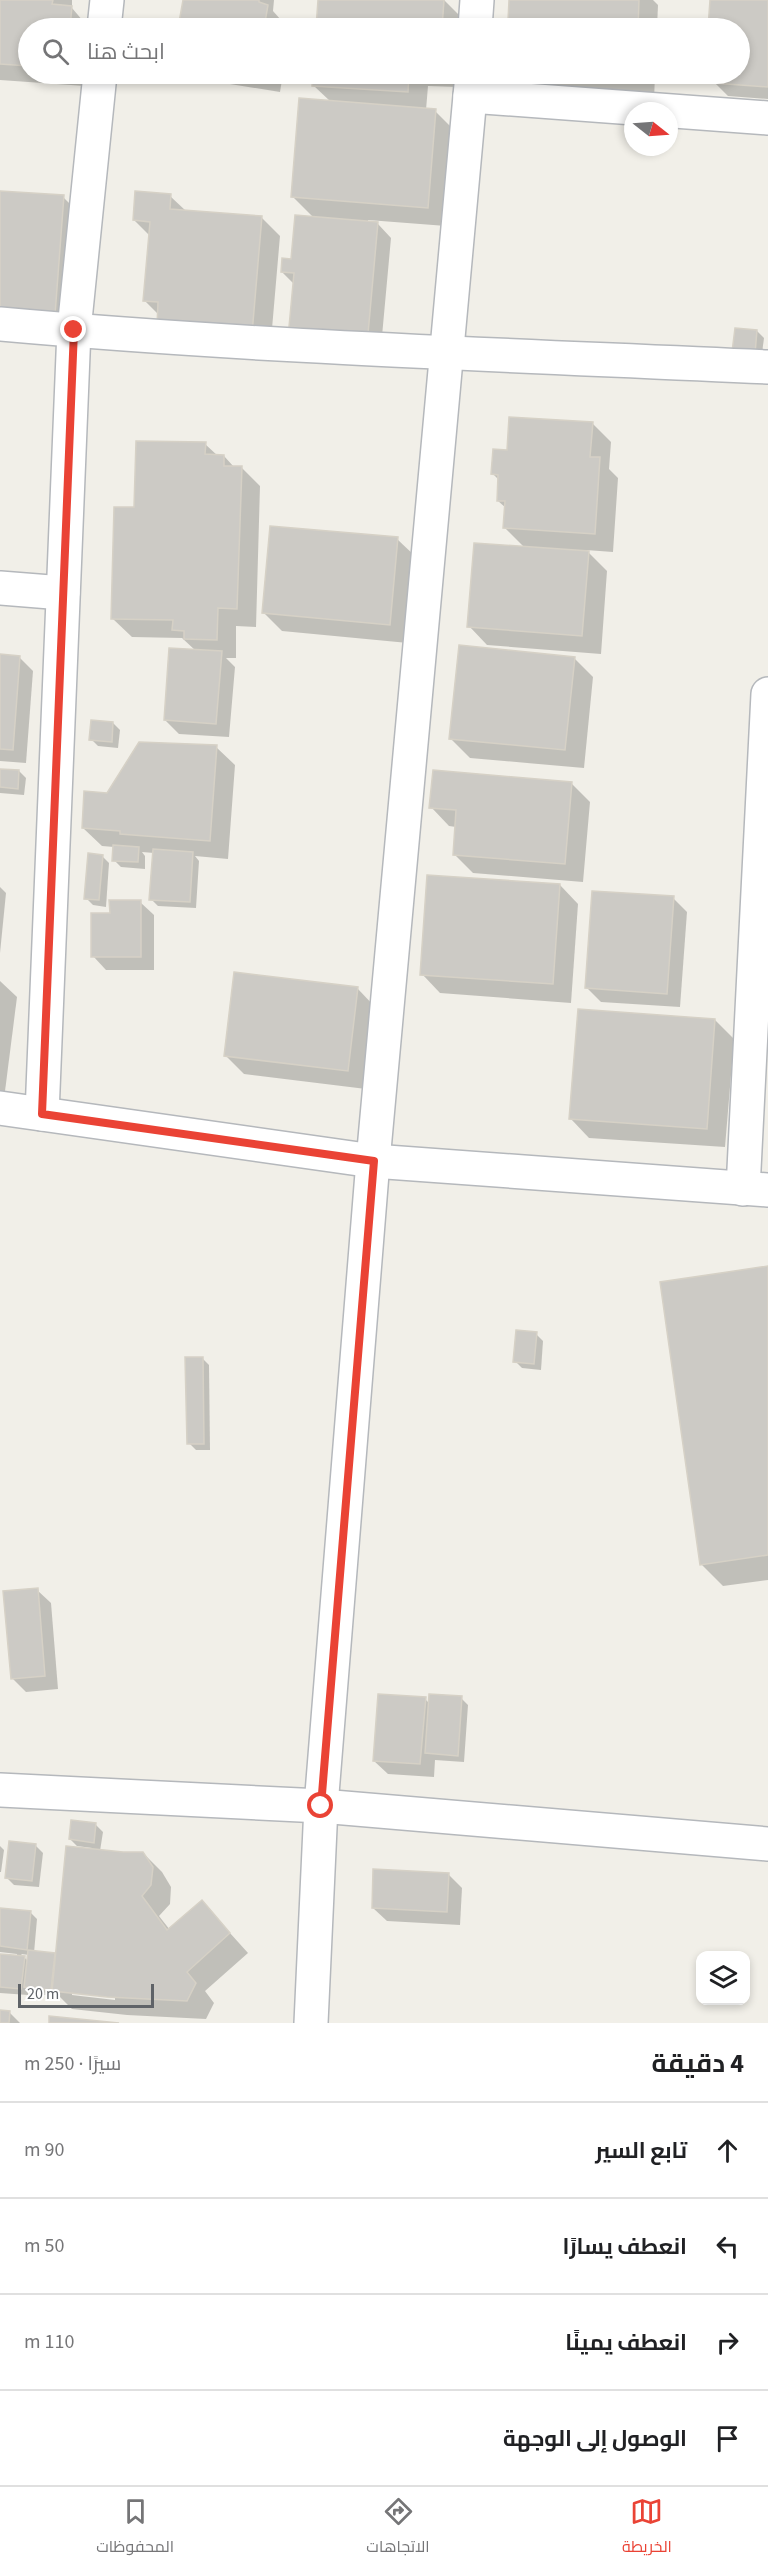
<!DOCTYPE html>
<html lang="ar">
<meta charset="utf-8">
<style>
body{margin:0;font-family:"Source Sans 3",Cairo,sans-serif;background:#f6f6f6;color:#202124;direction:rtl}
.controls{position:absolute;right:18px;bottom:18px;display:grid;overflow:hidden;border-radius:12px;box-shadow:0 3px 9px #0003}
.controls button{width:54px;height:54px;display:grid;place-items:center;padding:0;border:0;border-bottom:2px solid #e0e0e0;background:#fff;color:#202124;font:30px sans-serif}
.compass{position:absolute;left:624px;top:102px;width:54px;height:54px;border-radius:50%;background:#fff;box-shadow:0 3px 9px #0003;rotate:107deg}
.scale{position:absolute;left:18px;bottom:15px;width:136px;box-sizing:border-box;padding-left:6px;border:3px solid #5f6368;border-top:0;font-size:16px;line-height:21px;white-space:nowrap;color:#5f6368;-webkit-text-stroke:4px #fff;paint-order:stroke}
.stop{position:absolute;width:18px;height:18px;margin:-14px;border:4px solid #ea4335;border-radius:50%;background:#fff}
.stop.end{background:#ea4335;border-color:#fff;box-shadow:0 2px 6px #0008}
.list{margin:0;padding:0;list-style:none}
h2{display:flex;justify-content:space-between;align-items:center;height:78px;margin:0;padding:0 24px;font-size:26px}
h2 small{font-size:20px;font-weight:400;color:#757577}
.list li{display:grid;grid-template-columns:39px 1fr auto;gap:18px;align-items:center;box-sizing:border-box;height:96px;padding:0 24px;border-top:2px solid #e0e0e0}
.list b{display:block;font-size:22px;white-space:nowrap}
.list em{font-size:20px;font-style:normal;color:#757577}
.icon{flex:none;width:33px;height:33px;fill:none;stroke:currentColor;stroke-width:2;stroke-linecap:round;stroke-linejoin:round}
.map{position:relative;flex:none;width:768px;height:2023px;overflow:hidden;direction:ltr}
.search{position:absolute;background:#fff;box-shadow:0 3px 9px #0003;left:18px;right:18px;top:18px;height:66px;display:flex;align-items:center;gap:15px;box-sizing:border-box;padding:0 21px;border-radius:33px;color:#757577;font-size:22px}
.sheet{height:462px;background:#fff}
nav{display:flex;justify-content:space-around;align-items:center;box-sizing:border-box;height:84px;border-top:2px solid #e0e0e0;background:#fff;font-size:16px;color:#757577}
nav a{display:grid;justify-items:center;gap:3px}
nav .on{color:#ea4335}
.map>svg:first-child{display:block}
.shadow{fill:#0003;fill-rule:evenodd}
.building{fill:#cccac5;stroke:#d6d1c6;stroke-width:1.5}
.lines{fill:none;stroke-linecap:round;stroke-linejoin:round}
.minor-casing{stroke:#b5b8bc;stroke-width:36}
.minor{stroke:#fff;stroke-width:33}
.route{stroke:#ea4335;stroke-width:8}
</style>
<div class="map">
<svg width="768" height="2023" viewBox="0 0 768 2023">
<rect width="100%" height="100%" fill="#f1efe8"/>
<g class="shadow">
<polygon points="0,0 72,0 72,8 89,28 28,28 28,74 86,74 85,86 0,80"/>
<polygon points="184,0 274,0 273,11 281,20 280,28 180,28"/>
<polygon points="320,0 444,0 463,19 462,28 318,28"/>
<polygon points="511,0 653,0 658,5 657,28 518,28 510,20"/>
<polygon points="711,0 768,0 768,99 728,96 714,82 715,74 740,74 740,28 709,28"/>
<polygon points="189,74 283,74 280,92 193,78"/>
<polygon points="315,74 459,74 458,87 428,86 426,110 435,111 454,130 446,226 368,220 368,223 378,224 391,238 381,347 304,340 290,327 294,284 282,272 293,260 314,218 293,197 331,102 314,86"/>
<polygon points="544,74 655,74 654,101 562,97 543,78"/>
<polygon points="0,192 63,197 82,216 73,333 0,328"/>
<polygon points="170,196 186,211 261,217 280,236 270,352 159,315 144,300 150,236 134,220"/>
<polygon points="736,329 757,331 764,338 761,361"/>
<polygon points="592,423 611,442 609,469 618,478 613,552 586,550 607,571 601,654 487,645 469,626 525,548 504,527 506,508 498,501 499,480 493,474 508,452"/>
<polygon points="205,444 218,456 224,456 234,467 241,467 260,486 256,627 236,626 236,658 226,658 235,667 229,737 179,734 165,720 196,651 182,638 132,637 113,619 136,509"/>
<polygon points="397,539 416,557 408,643 282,631 264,613"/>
<polygon points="0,656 19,657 33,671 26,763 0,761"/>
<polygon points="574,658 593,677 584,768 470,758 451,739"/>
<polygon points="113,723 120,730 118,748 98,746 91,739"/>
<polygon points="216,747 235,765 228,859 195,856 199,861 196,908 158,906 151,899 154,853 142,852 145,856 145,869 121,867 114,860 114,847 102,846 83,828 107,794"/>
<polygon points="0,770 19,771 26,778 24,795 0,793"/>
<polygon points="571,783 590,802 583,882 473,873 454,854 456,827 449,826 431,807"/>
<polygon points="102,856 109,863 106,907 93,905 86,898"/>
<polygon points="560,885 578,904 571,1003 440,993 422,974"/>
<polygon points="0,887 6,893 0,953"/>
<polygon points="673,898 687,912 680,1007 601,1002 587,988"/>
<polygon points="140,902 154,915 154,970 106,970 93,956 111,914"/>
<polygon points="0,981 17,997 4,1099 0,1098"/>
<polygon points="358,989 376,1008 366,1089 244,1074 226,1056"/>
<polygon points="715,1020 734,1039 725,1147 589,1138 571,1119"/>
<polygon points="768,1268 768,1580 723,1586 701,1564"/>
<polygon points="536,1334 543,1341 541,1370 522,1368 515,1361"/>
<polygon points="202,1358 209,1365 210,1450 196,1450 189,1443"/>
<polygon points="37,1590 51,1603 58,1689 26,1692 12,1678"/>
<polygon points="461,1698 468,1705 464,1762 435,1760 434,1777 388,1774 374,1761 425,1699 430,1704"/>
<path d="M96 1825 103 1832 100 1851 143 1853 162 1872 171 1887 170 1904 159 1916 170 1930 202 1902 248 1953 205 1991 214 2003 206 2019 127 2015 72 2009 59 1996 33 1994 28 1989V1995L0 1993V1955L17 1957V1954L0 1952V1909L30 1912 37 1919 34 1953 57 1956 91 1850 92 1848 77 1846 70 1839ZM21 1954 29 1955 28 1961ZM72 1992 115 1997V2000L72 1995Z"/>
<polygon points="0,1846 4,1850 1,1872 0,1872"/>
<polygon points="36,1846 43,1853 39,1887 14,1885 7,1878"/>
<polygon points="448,1874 462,1888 460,1925 387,1921 373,1908"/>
<polygon points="0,2012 10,2013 20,2023 0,2023"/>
</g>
<g class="building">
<polygon points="0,0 53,0 52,4 72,6 70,28 28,28 28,66 0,64"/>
<polygon points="183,0 259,0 259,2 268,5 264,28 178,28"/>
<polygon points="318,0 444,0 442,28 316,28"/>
<polygon points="509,0 639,0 638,28 544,28 544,22 508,21"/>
<polygon points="710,0 768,0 768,87 713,83 713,74 740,74 740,28 708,28"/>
<polygon points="313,74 409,74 408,92 312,86"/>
<polygon points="542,74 636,74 636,83 542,79"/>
<polygon points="299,98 436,109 428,208 291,197"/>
<polygon points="0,191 64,195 55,315 0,311"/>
<polygon points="135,191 171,194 170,209 262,216 252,334 157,326 158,302 143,301 150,222 133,220"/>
<polygon points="295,215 378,222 368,334 289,327 294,273 281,272 282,258 291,259"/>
<polygon points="735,328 757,330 755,354 732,352"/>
<polygon points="509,417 593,422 590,457 600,457 595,534 503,528 505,501 497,501 498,475 491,474 493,449 507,450"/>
<polygon points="136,441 206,442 205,454 224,455 224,466 242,466 237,609 218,608 217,640 184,639 184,631 172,630 173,620 111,619 114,507 134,507"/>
<polygon points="270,526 398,537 390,625 262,613"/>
<polygon points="474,543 589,551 582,636 467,627"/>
<polygon points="459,645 575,657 565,750 449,739"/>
<polygon points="169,648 222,651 216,724 164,720"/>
<polygon points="0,654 20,656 13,750 0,749"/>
<polygon points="91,720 113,722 112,742 89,740"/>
<polygon points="139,742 217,745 210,841 120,834 120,831 82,828 84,791 107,793"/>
<polygon points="0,769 19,770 18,789 0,787"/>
<polygon points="433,770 572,782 565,864 453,855 456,810 429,808"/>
<polygon points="113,845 139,847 138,862 112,861"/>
<polygon points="153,849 193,852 190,902 149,900"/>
<polygon points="88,853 103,855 99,900 84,899"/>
<polygon points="427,875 560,884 553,984 420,975"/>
<polygon points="592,891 674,896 667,994 585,988"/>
<polygon points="109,900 141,900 141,957 91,957 91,913 110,913"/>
<polygon points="234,972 358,987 348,1071 224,1056"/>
<polygon points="578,1009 715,1019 707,1129 569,1119"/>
<polygon points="768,1266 768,1555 700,1565 660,1282"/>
<polygon points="516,1330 537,1332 534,1364 513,1362"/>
<polygon points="185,1357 203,1357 204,1444 187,1444"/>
<polygon points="38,1588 45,1676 11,1679 3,1591"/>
<polygon points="378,1694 426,1697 420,1764 373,1761"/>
<polygon points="429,1694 462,1696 458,1756 425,1753"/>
<polygon points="71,1820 96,1823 94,1843 69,1839"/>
<polygon points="9,1841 36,1844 32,1881 5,1878"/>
<polygon points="66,1846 123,1852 143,1852 153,1867 151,1885 142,1896 167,1930 202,1900 230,1933 187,1972 196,1983 187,2001 107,1997 52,1991"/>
<polygon points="373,1869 449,1873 447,1912 372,1908"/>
<polygon points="0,1908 31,1911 27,1950 0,1946"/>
<polygon points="28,1950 55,1953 51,1990 24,1987"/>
<polygon points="0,1954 25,1956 21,1989 0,1987"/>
<polygon points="0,2010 10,2011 9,2023 0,2023"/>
<polygon points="49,2016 119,2023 49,2023"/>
</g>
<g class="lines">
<defs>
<g id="minor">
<polyline points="104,28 107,0"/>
<polyline points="475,28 477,0"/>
<polyline points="470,96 768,118"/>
<path d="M0 324C255 347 512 355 768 367"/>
<polyline points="0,588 63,593"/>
<polyline points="0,1108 373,1161 768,1190"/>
<polyline points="42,1114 74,330 100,74"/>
<polyline points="743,1189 768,694"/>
<polyline points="0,1790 321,1806 768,1844"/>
<polyline points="311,2023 321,1806 373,1161 472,74"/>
</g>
</defs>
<use href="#minor" class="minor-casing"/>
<use href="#minor" class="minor"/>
</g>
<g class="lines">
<polyline class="route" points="74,330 42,1114 374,1161 321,1806"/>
</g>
</svg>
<div class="controls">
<button><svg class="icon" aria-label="layers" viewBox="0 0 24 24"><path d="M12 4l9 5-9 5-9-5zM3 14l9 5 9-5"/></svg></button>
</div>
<svg class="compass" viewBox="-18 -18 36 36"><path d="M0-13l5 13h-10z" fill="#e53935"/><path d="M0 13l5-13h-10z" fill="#757577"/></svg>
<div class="scale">20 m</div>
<div class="stop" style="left:321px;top:1806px"></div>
<div class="stop end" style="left:74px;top:330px"></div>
<div class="search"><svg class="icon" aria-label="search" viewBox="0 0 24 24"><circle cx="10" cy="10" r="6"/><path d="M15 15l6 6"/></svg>ابحث هنا</div>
</div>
<section class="sheet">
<h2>4 دقيقة<small>سيرًا · 250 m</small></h2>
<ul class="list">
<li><svg class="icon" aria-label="ahead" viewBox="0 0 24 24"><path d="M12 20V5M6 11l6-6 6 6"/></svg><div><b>تابع السير</b></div><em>90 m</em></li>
<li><svg class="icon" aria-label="left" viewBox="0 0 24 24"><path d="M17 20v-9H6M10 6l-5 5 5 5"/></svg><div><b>انعطف يسارًا</b></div><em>50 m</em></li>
<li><svg class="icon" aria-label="right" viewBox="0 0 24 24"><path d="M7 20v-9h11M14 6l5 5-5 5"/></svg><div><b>انعطف يمينًا</b></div><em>110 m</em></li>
<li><svg class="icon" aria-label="arrive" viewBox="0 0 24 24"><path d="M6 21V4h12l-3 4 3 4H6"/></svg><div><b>الوصول إلى الوجهة</b></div></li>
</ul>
</section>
<nav>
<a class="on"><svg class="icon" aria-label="map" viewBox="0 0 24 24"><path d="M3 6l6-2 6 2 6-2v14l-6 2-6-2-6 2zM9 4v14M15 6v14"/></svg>الخريطة</a>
<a><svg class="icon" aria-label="directions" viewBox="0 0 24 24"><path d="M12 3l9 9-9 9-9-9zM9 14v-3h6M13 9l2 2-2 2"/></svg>الاتجاهات</a>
<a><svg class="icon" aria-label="saved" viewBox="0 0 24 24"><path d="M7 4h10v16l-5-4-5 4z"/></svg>المحفوظات</a>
</nav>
